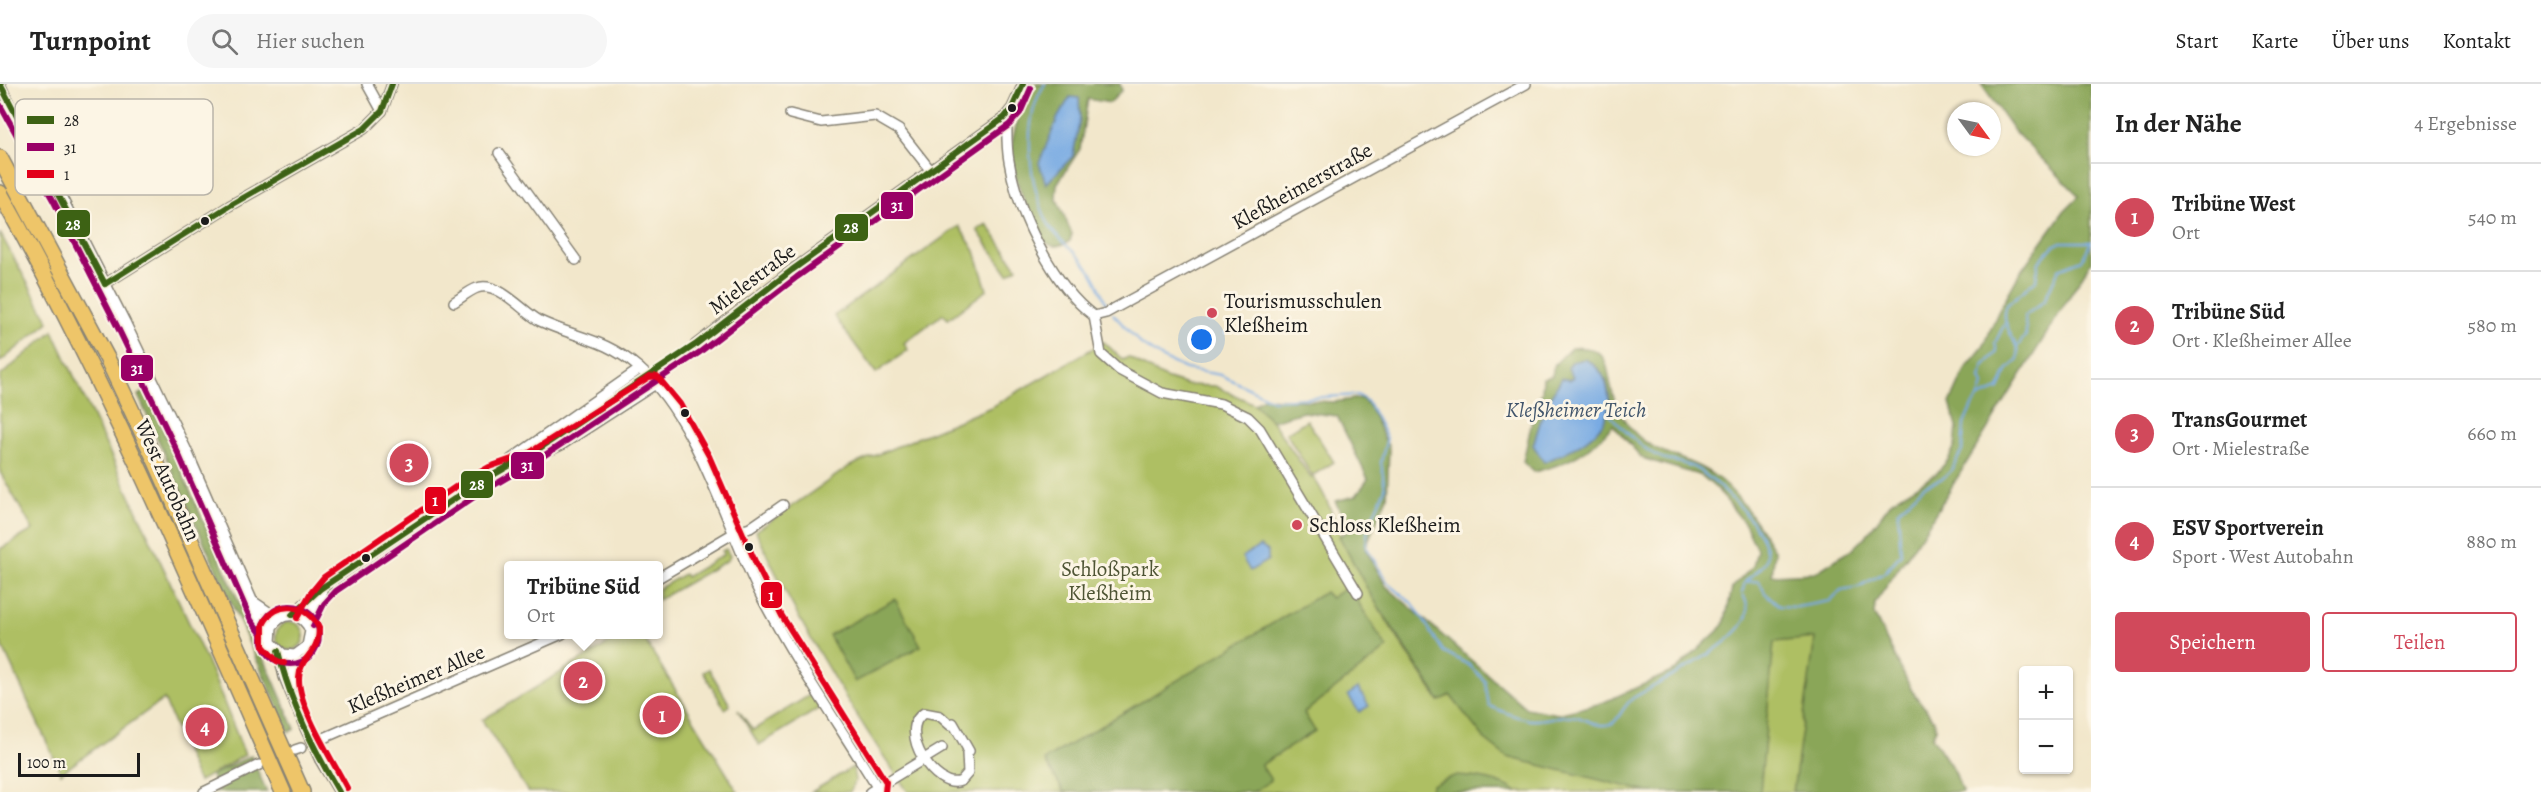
<!DOCTYPE html>
<html lang="de">
<meta charset="utf-8">
<style>
body{margin:0;font-family:Alegreya,serif;background:#f6f6f6;color:#222}
.controls{position:absolute;right:18px;bottom:18px;display:grid;overflow:hidden;border-radius:6px;box-shadow:0 2px 4px #0004}
.controls button{width:54px;height:54px;display:grid;place-items:center;padding:0;border:0;border-bottom:2px solid #e0e0e0;background:#fff;color:#222;font:30px sans-serif}
.compass{position:absolute;left:1947px;top:18px;width:54px;height:54px;border-radius:50%;background:#fff;box-shadow:0 2px 4px #0004;rotate:123deg}
.scale{position:absolute;left:18px;bottom:15px;width:122px;box-sizing:border-box;padding-left:6px;border:3px solid #1c1c1c;border-top:0;font-size:16px;line-height:21px;white-space:nowrap;color:#1c1c1c;-webkit-text-stroke:4px #fcf5e5;paint-order:stroke}
.you{position:absolute;left:1202px;top:256px;width:21px;height:21px;margin:-15px;border:4px solid #fff;border-radius:50%;background:#1a73e8;box-shadow:0 0 0 9px #1a73e833}
.badge{display:grid;place-items:center;width:39px;height:39px;border-radius:50%;background:#d1495b;color:#fff;font-size:20px;font-weight:700}
.pin{position:absolute;translate:-50% -50%;border:3px solid #fff;box-shadow:0 2px 6px #0006}
.popup{position:absolute;left:504px;top:477px;width:159px;height:78px;box-sizing:border-box;display:grid;place-content:center;border-radius:6px;background:#fff;filter:drop-shadow(0 2px 4px #0005);font-size:20px;white-space:nowrap;color:#767676}
.popup b{font-size:22px;color:#222}
.popup::after{content:'';position:absolute;left:50%;top:100%;margin-left:-12px;border:12px solid transparent;border-top-color:#fff}
.list{margin:0;padding:0;list-style:none}
h2{display:flex;justify-content:space-between;align-items:center;height:78px;margin:0;padding:0 24px;font-size:26px}
h2 small{font-size:20px;font-weight:400;color:#767676}
.list li{display:grid;grid-template-columns:39px 1fr auto;gap:18px;align-items:center;box-sizing:border-box;height:108px;padding:0 24px;border-top:2px solid #e0e0e0}
.list b{display:block;font-size:22px;white-space:nowrap}
.list p{margin:0;font-size:20px;white-space:nowrap;color:#767676}
.list em{font-size:20px;font-style:normal;color:#767676}
.actions{display:flex;gap:12px;padding:18px 24px}
.actions a{flex:1;padding:14px 0;border:2px solid #d1495b;border-radius:6px;text-align:center;font-size:21px;color:#d1495b}
.actions .main{background:#d1495b;color:#fff}
.icon{flex:none;width:33px;height:33px;fill:none;stroke:currentColor;stroke-width:2;stroke-linecap:round;stroke-linejoin:round}
.map{position:relative;flex:none;width:2091px;height:708px;overflow:hidden}
header{display:flex;align-items:center;gap:36px;box-sizing:border-box;height:84px;padding:0 30px;background:#fff;border-bottom:2px solid #e0e0e0}
header strong{font-size:28px}
nav{display:flex;gap:33px;margin-inline-start:auto;font-size:21px}
.search{width:420px;height:54px;background:#f6f6f6;display:flex;align-items:center;gap:15px;box-sizing:border-box;padding:0 21px;border-radius:33px;color:#767676;font-size:22px}
main{display:flex}
aside{flex:1;background:#fff}
.map>svg:first-child{display:block}
.green{fill:#aebf63;stroke:#656e40;stroke-width:1.5}
.forest{fill:#8aa659;stroke:#53613a;stroke-width:1.5;fill-rule:evenodd}
.water{fill:#78aae3;stroke:#4a6380;stroke-width:1.5}
.lines{fill:none;stroke-linecap:round;stroke-linejoin:round}
.stream{stroke:#78aae3;stroke-width:2}
.minor-tunnel{stroke:#c7bea8;stroke-width:9;stroke-dasharray:9 4.5;stroke-linecap:butt}
.minor-casing{stroke:#878274;stroke-width:12}
.highway-casing{stroke:#878274;stroke-width:18}
.minor{stroke:#fff;stroke-width:9}
.highway{stroke:#eec569;stroke-width:15}
.minor-bridge-casing{stroke:#878274;stroke-width:12;stroke-linecap:butt}
.minor-bridge{stroke:#fff;stroke-width:9}
.bus-1-casing{stroke:#fcf5e5;stroke-width:10}
.bus-2-casing{stroke:#fcf5e5;stroke-width:10}
.bus-3-casing{stroke:#fcf5e5;stroke-width:10}
.bus-1{stroke:#3d6214;stroke-width:6}
.bus-2{stroke:#906;stroke-width:6}
.bus-3{stroke:#e2001a;stroke-width:6}
.bus-dot{fill:#1c1c1c;stroke:#fcf5e5;stroke-width:2}
.poi-dot{fill:#d1495b;stroke:#fcf5e5;stroke-width:2}
.labels{text-anchor:middle;dominant-baseline:central;stroke-width:6;stroke-linejoin:round;paint-order:stroke}
.street-label{font-size:21px;fill:#1c1c1c;stroke:#fcf5e5}
.poi-label{font-size:21px;fill:#1c1c1c;stroke:#fcf5e5;text-anchor:start}
.park-label{font-size:21px;fill:#4f5535;stroke:#fcf5e5}
.water-label{font-size:22px;font-style:italic;fill:#41556c;stroke:#fcf5e5}
.key{fill:#fcf5e5;stroke:#b9b4a9;stroke-width:1.5}
.key-label{font-size:16px;fill:#1c1c1c}
.line-badge{stroke:#fcf5e5;stroke-width:2}
.badge-label{font-size:16px;text-anchor:middle;font-weight:bold;fill:#fff}
</style>
<header>
<strong>Turnpoint</strong>
<div class="search"><svg class="icon" aria-label="search" viewBox="0 0 24 24"><circle cx="10" cy="10" r="6"/><path d="M15 15l6 6"/></svg>Hier suchen</div>
<nav><a>Start</a><a>Karte</a><a>Über uns</a><a>Kontakt</a></nav>
</header>
<main>
<div class="map">
<svg width="2091" height="708" viewBox="0 0 2091 708">
<rect width="100%" height="100%" fill="#fcf5e5"/>
<filter id="ink" filterUnits="userSpaceOnUse"><feTurbulence type="fractalNoise" baseFrequency=".0167" numOctaves="2"/><feDisplacementMap in="SourceGraphic" scale="12" xChannelSelector="R" yChannelSelector="G"/><feConvolveMatrix kernelMatrix="1 2 1 2 8 2 1 2 1" color-interpolation-filters="sRGB"/></filter>
<filter id="wash" filterUnits="userSpaceOnUse"><feTurbulence type="fractalNoise" baseFrequency=".008" numOctaves="4" result="noise"/><feDisplacementMap in="SourceGraphic" scale="24" xChannelSelector="R" yChannelSelector="G"/><feGaussianBlur stdDeviation="1.35" result="paint"/><feColorMatrix in="noise" values="0 0 0 0 0 0 0 0 0 0 0 0 0 0 0 0 0 1.4 0 .05"/><feComposite in="paint" operator="in"/></filter>
<g filter="url(#wash)">
<rect width="100%" height="100%" fill="#f2e7cb"/>
<g class="green">
<polygon points="987,140 1017,184 1008,190 977,146"/>
<polygon points="959,142 975,167 987,206 948,235 943,230 904,259 908,266 876,289 834,232"/>
<polygon points="0,149 49,238 0,278"/>
<polygon points="53,247 211,586 245,671 198,698 164,615 61,689 0,557 0,465 33,446 0,388 0,292"/>
<path d="M1104 258 1123 276 1128 273 1165 294 1187 301 1215 302 1254 320 1272 337 1311 394 1313 393C1330 416 1337 447 1350 472 1376 523 1408 570 1439 617L1449 611 1547 647 1758 549 1875 519 1874 531 1912 607 1934 636 1936 645 1932 653 1955 688 1962 708H908C851 626 797 539 756 447L850 382 991 323Z"/>
<polygon points="1307,336 1334,378 1312,392 1286,349"/>
<polygon points="726,465 730,472 728,476 658,516 658,505 684,490 686,493 723,471 722,467"/>
<circle cx="290" cy="552" r="14"/>
<polygon points="622,551 642,551 738,708 528,708 482,636"/>
<polygon points="709,585 730,621 725,625 703,588"/>
<polygon points="809,606 820,624 759,661 738,626 753,646 810,611"/>
<polygon points="853,683 855,697 850,708 811,708"/>
</g>
<g class="forest">
<path d="M1029 0H1120L1122 6 1110 19 1088 15 1080 65 1057 100 1056 113 1072 150 1070 157C1059 163 1053 165 1043 156 1030 128 1008 91 1012 59 1015 39 1025 19 1029 0Z"/>
<path d="M1981 0H2091V178L1923 449 1875 519 1874 531 1912 607 1934 636 1936 645 1932 653 1955 688 1962 708H1793L1815 554 1774 558 1760 708H1648L1507 673 1485 656 1450 611 1440 617 1369 508 1339 452 1350 446 1335 417 1356 412 1368 395 1337 332 1303 328 1272 337 1254 320 1263 314 1334 318 1360 314 1368 320 1389 364 1387 413 1365 464 1386 502 1526 624 1558 630 1602 619 1676 586 1724 541 1732 504 1753 482 1757 466 1745 440 1718 406 1702 392 1642 374 1613 341C1590 368 1568 380 1534 388L1523 378 1535 323 1542 308 1543 294 1552 292 1554 281 1571 264C1613 260 1605 286 1614 314 1618 327 1626 340 1635 349 1656 371 1688 373 1712 390 1740 409 1757 440 1775 468L1772 491 1815 489 1852 465 1866 452 1892 417 1936 390 1948 376 1955 362 1957 343 1950 319 1966 284 1983 263 1998 228 2021 187 2064 127 2079 112 2014 47ZM1573 293 1606 295 1611 322 1608 329 1562 294 1570 296Z"/>
<polygon points="146,307 295,645 289,648 138,311"/>
<polygon points="1348,502 1387,564 1304,629 1315,647 1261,681 1271,696 1253,708 1064,708 1044,676 1325,508 1331,514"/>
<polygon points="895,515 921,562 855,598 829,551"/>
<polygon points="251,672 267,708 214,708 218,706 211,691"/>
<path d="M1454 692C1476 693 1499 695 1517 708H1429L1432 701Z"/>
</g>
<g class="water">
<polygon points="1070,13 1079,14 1080,35 1073,72 1046,100 1039,79 1058,33"/>
<path d="M1585 275C1600 284 1605 291 1608 308 1616 347 1574 365 1544 378L1533 361 1546 320 1562 294 1570 296 1573 293 1568 284 1572 278Z"/>
<polygon points="1260,462 1268,467 1268,476 1250,487 1242,473"/>
<polygon points="1358,604 1369,622 1359,628 1348,611"/>
</g>
<g class="lines">
<g class="stream">
<path d="M1045 0C1020 37 1029 102 1049 141 1058 157 1075 166 1086 181 1097 193 1102 211 1109 226"/>
<path d="M1113 230 1142 261 1162 274 1186 285 1221 291 1273 316 1358 311 1368 318 1387 354 1381 378 1385 405 1368 443 1366 462 1387 498 1414 521 1443 567 1469 581 1485 597 1489 622C1502 627 1516 634 1530 636 1544 637 1558 631 1572 632 1586 633 1597 646 1613 639 1618 636 1624 621 1633 614 1659 598 1740 560 1747 531 1749 523 1746 516 1742 509L1745 498 1759 497 1765 509 1780 522 1797 523 1830 517 1841 506 1858 503 1884 489 1901 470 1898 427 1924 402 1943 394 1950 388 1962 367 1964 340 1972 322 1979 313 1999 305 2008 285 2018 276C2021 257 1998 243 2007 221L2036 196 2039 178 2053 162 2061 158H2091"/>
<polyline points="2017,263 2026,251 2025,232 2044,217 2059,185 2082,176 2090,160"/>
<polyline points="1979,313 1983,301 1980,294 1984,282 1997,268 1995,259 2005,239"/>
<path d="M1608 329C1622 344 1635 358 1652 369 1665 378 1682 377 1695 384 1716 395 1777 454 1765 478 1762 485 1751 492 1745 498"/>
</g>
</g>
</g>
<g filter="url(#ink)">
<g class="lines">
<polyline class="minor-tunnel" points="635,301 695,261"/>
<defs>
<g id="minor">
<polyline points="0,0 19,40 61,112 125,238 186,365 259,532 270,547"/>
<polyline points="367,0 382,27"/>
<polyline points="790,30 821,38 875,32 899,46 931,87"/>
<path d="M1007 31C1007 46 1006 61 1009 77 1017 127 1053 202 1094 232L1101 270 1119 286 1162 309 1221 320 1248 333 1260 345 1358 509"/>
<polyline points="499,69 576,176"/>
<polyline points="105,200 229,122 364,45 382,27 392,0"/>
<path d="M454 218C461 214 469 207 477 204 498 196 524 229 540 237 576 254 604 254 638 283 699 335 726 444 762 514 797 581 841 644 880 708"/>
<polyline points="1094,232 1106,229 1526,0"/>
<polyline points="695,261 792,186 1004,34 1012,24 1023,0"/>
<polyline points="510,376 640,285"/>
<polyline points="512,385 563,360 654,301"/>
<polyline points="658,494 734,449 750,444 783,421"/>
<polyline points="254,518 279,535"/>
<polyline points="292,531 320,505 469,405 540,364 635,301"/>
<polyline points="305,538 322,509"/>
<polyline points="278,567 284,593 305,644"/>
<path d="M290 605 295 571 307 562 310 547C303 529 283 526 272 543L271 558 283 570 295 571"/>
<path d="M924 629 940 632 950 641 953 639 969 667 967 669 968 689 961 697C936 708 896 646 924 629Z"/>
<polyline points="317,657 562,550"/>
<polyline points="295,666 301,664"/>
<polyline points="320,676 339,708"/>
<polyline points="204,708 259,681"/>
<polyline points="870,708 942,664"/>
</g>
<g id="highway">
<polyline points="0,74 107,274 156,378 302,708"/>
<path d="M0 109C108 302 194 505 283 708"/>
</g>
</defs>
<use href="#minor" class="minor-casing"/>
<use href="#highway" class="highway-casing"/>
<use href="#minor" class="minor"/>
<use href="#highway" class="highway"/>
<defs>
<polyline id="minor-bridge" points="305,644 320,676"/>
</defs>
<use href="#minor-bridge" class="minor-bridge-casing"/>
<use href="#minor-bridge" class="minor-bridge"/>
<defs>
<g id="bus-1">
<polyline points="0,0 105,200"/>
<polyline points="105,200 229,122 364,45 382,27 392,0"/>
<polyline points="292,531 320,505 469,405 540,364 695,261 792,186 1004,34 1012,24 1023,0"/>
<path d="M278 567C290 618 312 663 339 708"/>
</g>
<g id="bus-2">
<polyline points="0,21 53,116 117,242 178,369 251,536 263,552"/>
<circle cx="290" cy="551" r="29"/>
<polyline points="313,542 324,520 336,507 474,413 545,371 700,268 797,193 1009,41 1020,29 1031,4"/>
</g>
<g id="bus-3">
<polyline points="297,534 310,510 324,493 464,397 489,383 529,369 649,293 657,292 680,320 709,372 757,482 782,532 886,698 885,708"/>
<path d="M284 579 277 577 263 562V541C276 514 307 520 319 544 319 571 300 571 299 594 298 623 333 677 347 704"/>
</g>
</defs>
<use href="#bus-1" class="bus-1-casing"/>
<use href="#bus-2" class="bus-2-casing"/>
<use href="#bus-3" class="bus-3-casing"/>
<use href="#bus-1" class="bus-1"/>
<use href="#bus-2" class="bus-2"/>
<use href="#bus-3" class="bus-3"/>
</g>
</g>
<g class="bus-dot">
<circle cx="1012" cy="24" r="5"/>
<circle cx="205" cy="137" r="5"/>
<circle cx="685" cy="329" r="5"/>
<circle cx="749" cy="463" r="5"/>
<circle cx="366" cy="474" r="5"/>
</g>
<g class="poi-dot">
<circle cx="1212" cy="229" r="6"/>
<circle cx="1297" cy="441" r="6"/>
</g>
<g class="labels">
<g class="street-label">
<text transform="translate(1302 102) rotate(-29)">Kleßheimerstraße</text>
<text transform="translate(752 195) rotate(-37)">Mielestraße</text>
<text transform="translate(168 396) rotate(66)">West Autobahn</text>
<text transform="translate(416 595) rotate(-23)">Kleßheimer Allee</text>
</g>
<g class="poi-label">
<text x="1224" y="217">Tourismusschulen<tspan x="1224" dy="24">Kleßheim</tspan></text>
<text x="1309" y="441">Schloss Kleßheim</text>
</g>
<g class="park-label">
<text x="1110" y="485">Schloßpark<tspan x="1110" dy="24">Kleßheim</tspan></text>
</g>
<g class="water-label">
<text x="1576" y="326">Kleßheimer Teich</text>
</g>
</g>
<rect x="15" y="15" width="198" height="96" rx="9" class="key"/>
<rect x="27" y="32" width="27" height="8" fill="#3d6214"/>
<rect x="27" y="59" width="27" height="8" fill="#906"/>
<rect x="27" y="86" width="27" height="8" fill="#e2001a"/>
<g class="key-label">
<text x="64" y="42">28</text>
<text x="64" y="69">31</text>
<text x="64" y="96">1</text>
</g>
<g class="line-badge">
<rect x="880" y="107" width="34" height="29" rx="6" fill="#906"/>
<rect x="56" y="125" width="35" height="29" rx="6" fill="#3d6214"/>
<rect x="834" y="129" width="35" height="29" rx="6" fill="#3d6214"/>
<rect x="120" y="270" width="34" height="28" rx="6" fill="#906"/>
<rect x="510" y="367" width="35" height="29" rx="6" fill="#906"/>
<rect x="460" y="386" width="34" height="29" rx="6" fill="#3d6214"/>
<rect x="424" y="402" width="23" height="29" rx="6" fill="#e2001a"/>
<rect x="760" y="497" width="23" height="28" rx="6" fill="#e2001a"/>
</g>
<g class="badge-label">
<text x="897" y="127">31</text>
<text x="73" y="146">28</text>
<text x="851" y="149">28</text>
<text x="137" y="290">31</text>
<text x="527" y="387">31</text>
<text x="477" y="406">28</text>
<text x="435" y="422">1</text>
<text x="771" y="517">1</text>
</g>
</svg>
<div class="controls">
<button>+</button>
<button>−</button>
</div>
<svg class="compass" viewBox="-18 -18 36 36"><path d="M0-13l5 13h-10z" fill="#e53935"/><path d="M0 13l5-13h-10z" fill="#767676"/></svg>
<div class="scale">100 m</div>
<div class="you"></div>
<div class="pin badge" style="left:662px;top:631px">1</div>
<div class="pin badge" style="left:583px;top:597px">2</div>
<div class="popup"><b>Tribüne Süd</b>Ort</div>
<div class="pin badge" style="left:409px;top:379px">3</div>
<div class="pin badge" style="left:205px;top:643px">4</div>
</div>
<aside>
<h2>In der Nähe<small>4 Ergebnisse</small></h2>
<ul class="list">
<li><span class="badge">1</span><div><b>Tribüne West</b><p>Ort</p></div><em>540 m</em></li>
<li><span class="badge">2</span><div><b>Tribüne Süd</b><p>Ort · Kleßheimer Allee</p></div><em>580 m</em></li>
<li><span class="badge">3</span><div><b>TransGourmet</b><p>Ort · Mielestraße</p></div><em>660 m</em></li>
<li><span class="badge">4</span><div><b>ESV Sportverein</b><p>Sport · West Autobahn</p></div><em>880 m</em></li>
</ul>
<div class="actions"><a class="main">Speichern</a><a>Teilen</a></div>
</aside>
</main>
